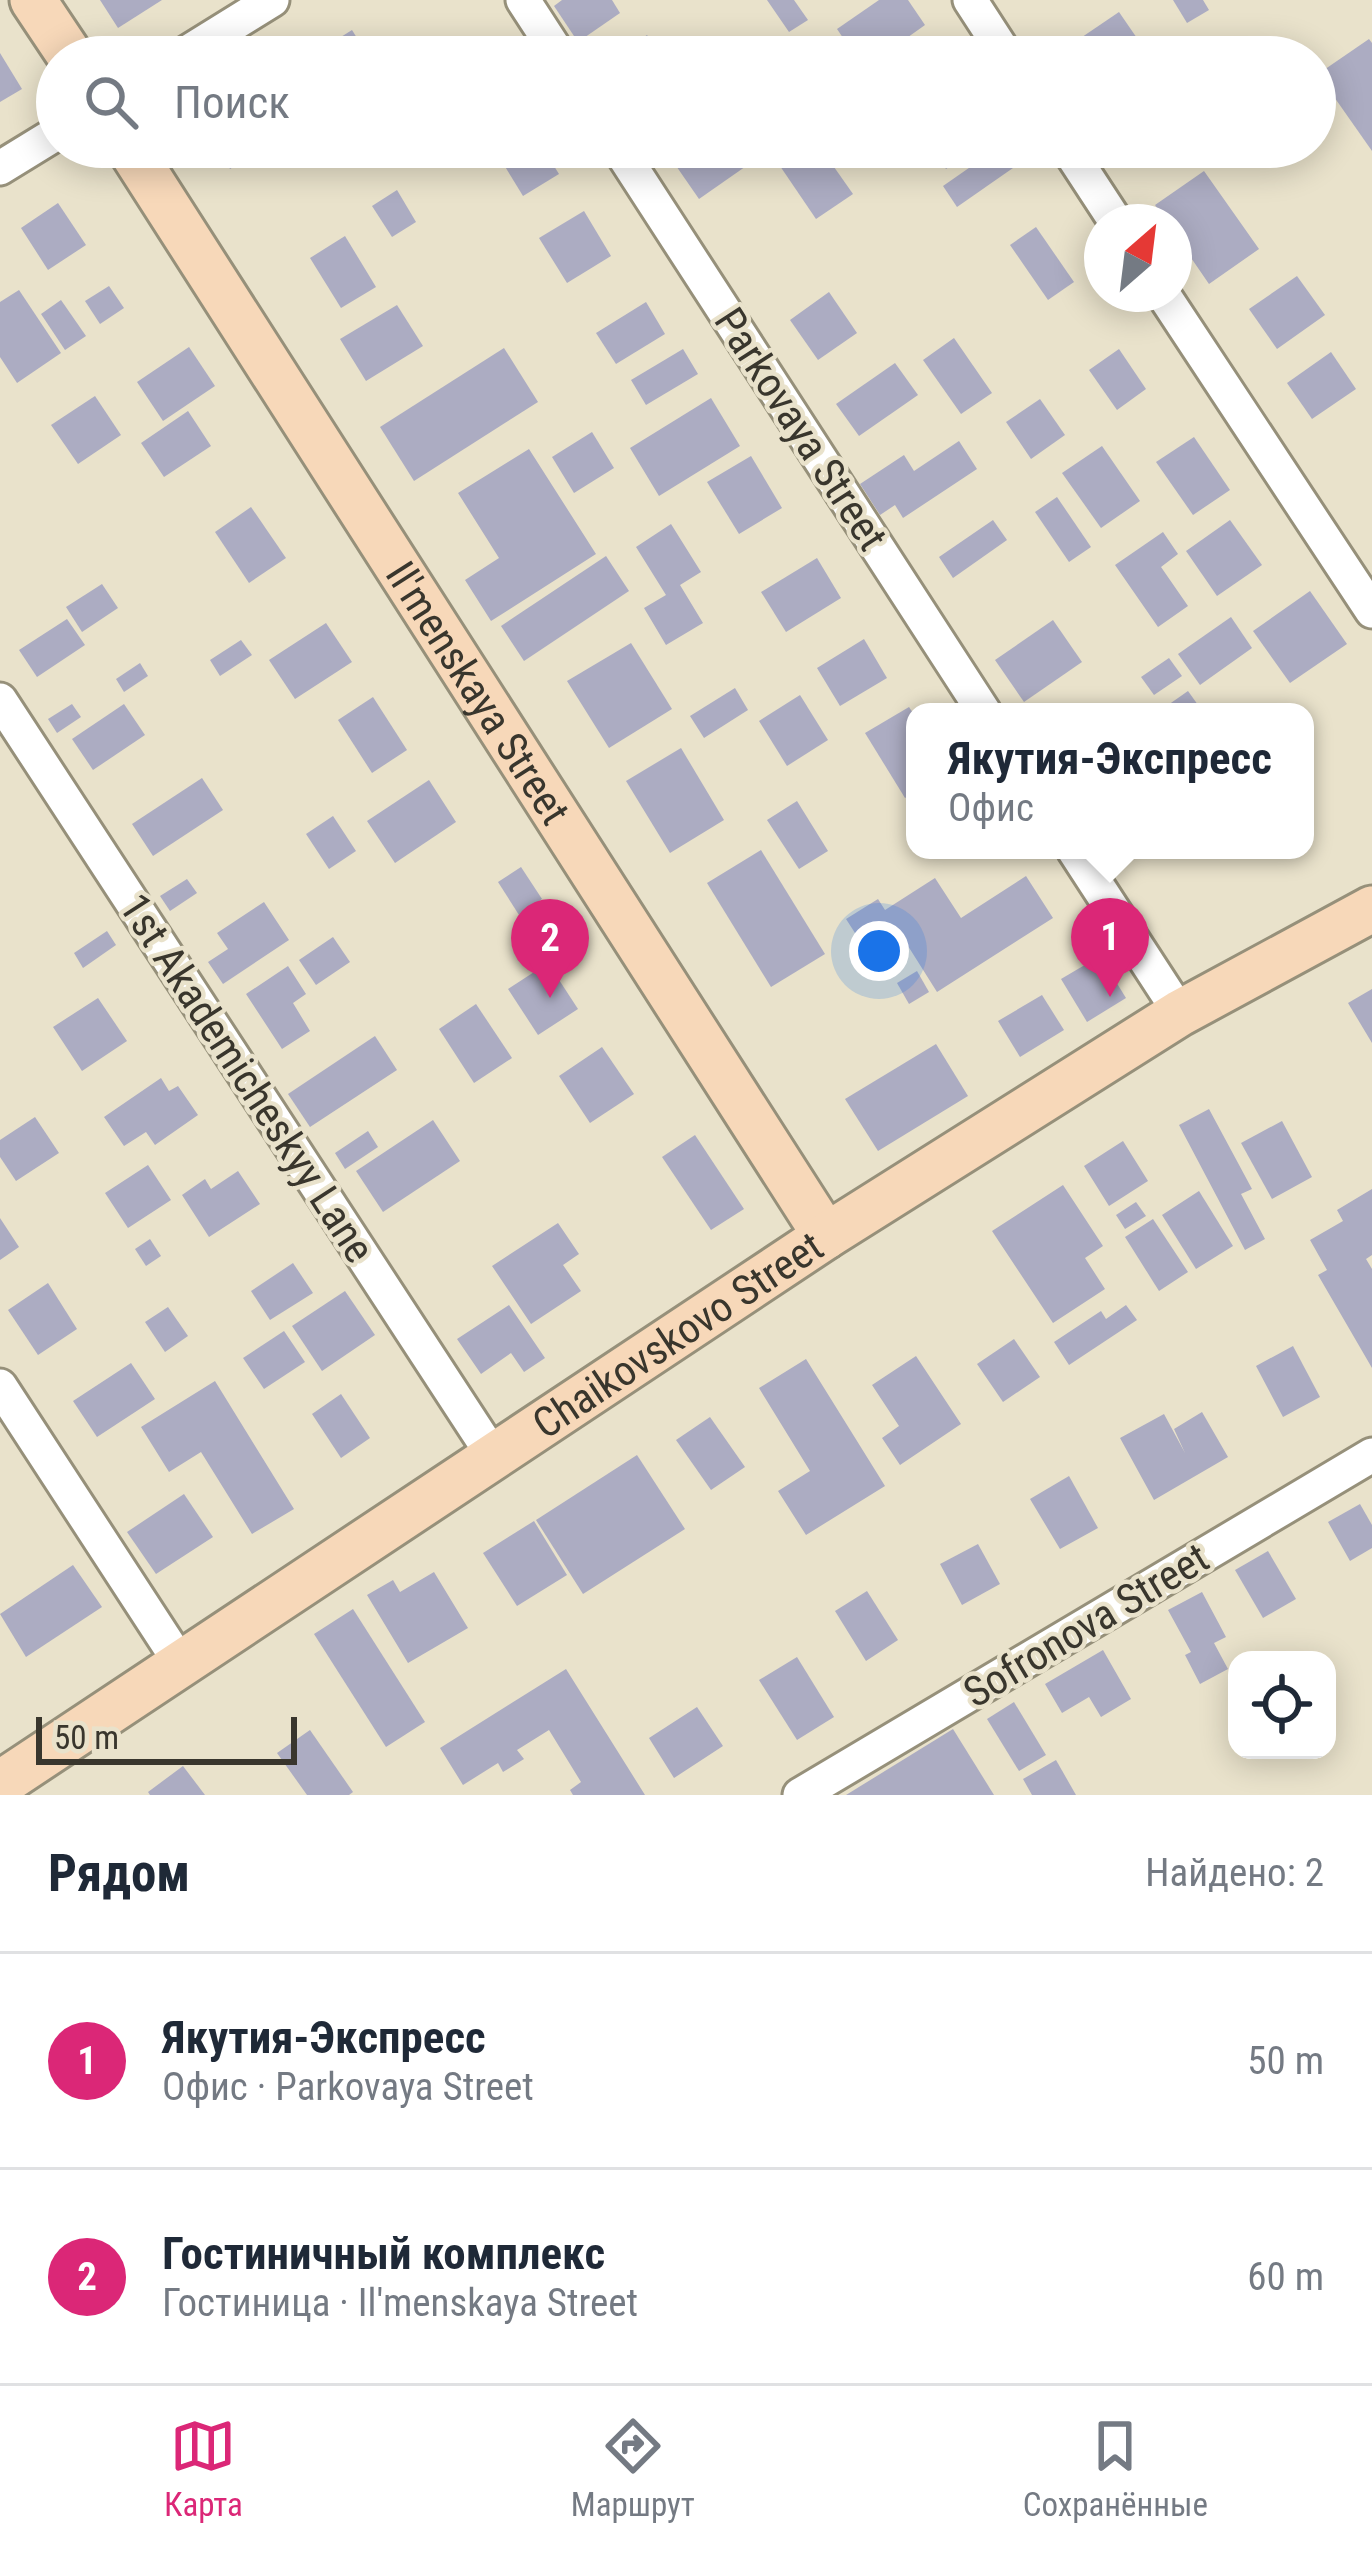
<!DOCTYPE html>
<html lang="ru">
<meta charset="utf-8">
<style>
body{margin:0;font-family:"Roboto Condensed",sans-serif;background:#f2f2f3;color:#1f2937}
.controls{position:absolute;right:36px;bottom:36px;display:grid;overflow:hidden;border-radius:24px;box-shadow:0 6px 30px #0003}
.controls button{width:108px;height:108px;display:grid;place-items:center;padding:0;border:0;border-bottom:3px solid #e0e1e3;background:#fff;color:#1f2937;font:60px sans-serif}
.compass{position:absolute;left:1084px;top:204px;width:108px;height:108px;border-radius:50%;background:#fff;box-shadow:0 6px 30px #0003;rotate:28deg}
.scale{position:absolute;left:36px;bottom:30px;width:261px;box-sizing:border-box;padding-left:12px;border:6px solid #39362d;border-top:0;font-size:33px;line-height:42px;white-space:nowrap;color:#39362d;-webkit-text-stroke:9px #e9e2cb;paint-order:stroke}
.you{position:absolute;left:879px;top:951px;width:42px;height:42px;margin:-30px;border:9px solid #fff;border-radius:50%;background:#1a73e8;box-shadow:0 0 0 18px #1a73e833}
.badge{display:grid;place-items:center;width:78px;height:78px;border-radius:50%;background:#db2777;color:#fff;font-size:39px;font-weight:700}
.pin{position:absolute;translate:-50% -99px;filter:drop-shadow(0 3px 6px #0008)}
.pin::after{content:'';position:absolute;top:63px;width:42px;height:36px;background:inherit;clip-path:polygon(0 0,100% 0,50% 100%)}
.popup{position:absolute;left:906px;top:703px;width:408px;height:156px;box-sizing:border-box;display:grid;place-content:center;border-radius:24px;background:#fff;filter:drop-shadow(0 3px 9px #0005);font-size:39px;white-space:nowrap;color:#747a83}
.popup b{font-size:45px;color:#1f2937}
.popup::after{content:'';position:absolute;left:50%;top:100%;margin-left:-24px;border:24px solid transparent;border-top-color:#fff}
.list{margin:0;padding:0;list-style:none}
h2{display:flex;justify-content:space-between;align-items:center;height:156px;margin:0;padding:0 48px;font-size:51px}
h2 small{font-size:39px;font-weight:400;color:#747a83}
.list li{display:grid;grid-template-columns:78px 1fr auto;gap:36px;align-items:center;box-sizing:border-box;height:216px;padding:0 48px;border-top:3px solid #e0e1e3}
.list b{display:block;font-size:45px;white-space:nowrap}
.list p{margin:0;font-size:39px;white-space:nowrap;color:#747a83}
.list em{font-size:39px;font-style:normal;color:#747a83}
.icon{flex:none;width:66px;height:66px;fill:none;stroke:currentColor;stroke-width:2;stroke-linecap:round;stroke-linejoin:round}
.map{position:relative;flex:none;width:1372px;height:1795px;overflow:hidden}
.search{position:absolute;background:#fff;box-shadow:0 6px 30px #0003;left:36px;right:36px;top:36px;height:132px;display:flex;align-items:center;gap:30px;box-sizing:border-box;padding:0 42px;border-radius:66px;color:#747a83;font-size:45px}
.sheet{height:588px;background:#fff}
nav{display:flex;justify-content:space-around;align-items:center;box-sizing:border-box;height:168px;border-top:3px solid #e0e1e3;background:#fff;font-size:33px;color:#747a83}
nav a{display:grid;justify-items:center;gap:6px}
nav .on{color:#db2777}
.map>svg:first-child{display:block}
.building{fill:#acacc2}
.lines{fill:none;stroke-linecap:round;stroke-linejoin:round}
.minor-casing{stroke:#96907a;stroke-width:39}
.secondary-casing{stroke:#96907a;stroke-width:51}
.minor{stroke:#fff;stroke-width:33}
.secondary{stroke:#f7d8b9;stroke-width:45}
.labels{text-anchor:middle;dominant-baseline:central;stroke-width:9;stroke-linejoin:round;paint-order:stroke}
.street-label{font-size:42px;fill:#39362d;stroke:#e9e2cb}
</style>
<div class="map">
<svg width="1372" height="1795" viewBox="0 0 1372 1795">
<rect width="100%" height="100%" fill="#e9e2cb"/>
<g class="building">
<polygon points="100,0 162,0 118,28"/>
<polygon points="562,0 612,0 620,13 578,42 554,6"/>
<polygon points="767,0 794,0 808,20 789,32"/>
<polygon points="879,0 908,0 925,25 880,57 856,57 837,29"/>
<polygon points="1173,0 1203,0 1209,10 1187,23"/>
<polygon points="1119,12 1150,57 1063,57 1060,52"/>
<polygon points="352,30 369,57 309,57"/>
<polygon points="647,35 663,57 615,57"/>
<polygon points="1369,39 1372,43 1372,151 1318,74"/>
<polygon points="0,53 22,89 0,102"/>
<polygon points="217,147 266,147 230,169"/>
<polygon points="493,147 542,147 559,174 523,196"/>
<polygon points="663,147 757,147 762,155 699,199"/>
<polygon points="807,147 820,147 853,194 816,219 780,166"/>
<polygon points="931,147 977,147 946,169"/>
<polygon points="999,147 1013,168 957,207 943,186"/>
<polygon points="1204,171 1259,249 1209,284 1174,233 1174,222 1167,222 1155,205"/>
<polygon points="397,190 416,222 392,237 372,206"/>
<polygon points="58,203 86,245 48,270 21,228"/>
<polygon points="584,211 611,256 567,283 539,238"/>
<polygon points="1036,227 1074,282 1048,300 1010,245"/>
<polygon points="345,236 376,287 341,308 310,258"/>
<polygon points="1297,276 1325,315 1277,349 1249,309"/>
<polygon points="109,286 124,308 100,324 85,301"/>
<polygon points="19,290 61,353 17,383 0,357 0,302"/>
<polygon points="829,292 857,333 818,360 790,320"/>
<polygon points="61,300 86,336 65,350 41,314"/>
<polygon points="646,302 665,334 616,364 596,333"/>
<polygon points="397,305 423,346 366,381 340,339"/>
<polygon points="954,338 992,393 961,414 923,360"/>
<polygon points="189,347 215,386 163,421 137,382"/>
<polygon points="504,348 538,402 414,481 380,427"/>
<polygon points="683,349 698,374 646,405 631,380"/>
<polygon points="1119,349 1146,389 1117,410 1089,370"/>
<polygon points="1331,352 1356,389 1312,419 1287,383"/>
<polygon points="895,363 918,395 859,436 836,404"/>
<polygon points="95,396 121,435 78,464 51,425"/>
<polygon points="711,398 740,446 659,496 630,448"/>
<polygon points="1040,399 1065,435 1031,459 1006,422"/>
<polygon points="188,411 211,446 164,477 141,443"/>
<polygon points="592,432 614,468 574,493 552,457"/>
<polygon points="1194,437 1230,490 1193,515 1156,462"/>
<polygon points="959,441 977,469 903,518 895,505 880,515 860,484 904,455 914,471"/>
<polygon points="1102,446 1140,501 1101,528 1062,473"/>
<polygon points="529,449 596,554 491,621 465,580 499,558 458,493"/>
<polygon points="751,456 782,508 739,534 707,482"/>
<polygon points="1057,497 1091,547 1069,562 1035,512"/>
<polygon points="251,507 286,558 249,583 215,532"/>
<polygon points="993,520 1007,540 953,578 939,557"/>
<polygon points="1230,520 1262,565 1217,596 1186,551"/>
<polygon points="671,524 701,572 680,585 703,623 666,645 644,608 666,595 636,547"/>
<polygon points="1163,532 1178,554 1161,567 1188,606 1158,627 1115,565"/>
<polygon points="606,556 629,591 524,661 501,626"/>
<polygon points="817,558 841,598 786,632 761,592"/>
<polygon points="102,584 118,608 82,632 66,607"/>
<polygon points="1310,591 1347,644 1290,683 1253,631"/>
<polygon points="1231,617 1252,648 1200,685 1178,654"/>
<polygon points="67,619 85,645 37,677 19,650"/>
<polygon points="1053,620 1082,662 1024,702 995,660"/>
<polygon points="326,623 352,662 295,699 269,660"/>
<polygon points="864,639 887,678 840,706 817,668"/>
<polygon points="241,640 252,655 220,676 210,660"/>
<polygon points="631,643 672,709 609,748 567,681"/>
<polygon points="1169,658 1182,676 1154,695 1141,677"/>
<polygon points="140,663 148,676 124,692 116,679"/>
<polygon points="735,688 748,710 704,738 690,716"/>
<polygon points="1188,691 1203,712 1158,712"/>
<polygon points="800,695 828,740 787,766 759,721"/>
<polygon points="373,697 407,750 372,773 338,720"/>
<polygon points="72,704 81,717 57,733 48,719"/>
<polygon points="124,704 145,735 93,770 72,739"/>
<polygon points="909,707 915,716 915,792 905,798 865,733"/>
<polygon points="681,748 724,820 670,853 626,781"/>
<polygon points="202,778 223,810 153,856 132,824"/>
<polygon points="429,780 456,822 395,863 367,821"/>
<polygon points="797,801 828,851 799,869 767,820"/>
<polygon points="333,816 356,851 329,869 306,834"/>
<polygon points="761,850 825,954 771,987 707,883"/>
<polygon points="521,867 542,899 519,915 498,882"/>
<polygon points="1026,876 1053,918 937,992 896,927 864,947 846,919 878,899 885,910 935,878 961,918"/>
<polygon points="187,879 197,893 170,911 160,896"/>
<polygon points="264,902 289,940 223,984 208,962 228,949 217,933"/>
<polygon points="107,931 116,945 83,968 74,953"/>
<polygon points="333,937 350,962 316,985 299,960"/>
<polygon points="1100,956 1126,998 1087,1022 1061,979"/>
<polygon points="548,963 578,1009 538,1035 508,989"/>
<polygon points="288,966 306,994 293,1003 310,1031 282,1049 246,994"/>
<polygon points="917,971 929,992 909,1004 897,983"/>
<polygon points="1372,989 1372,1043 1348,1003"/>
<polygon points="1042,995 1064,1030 1020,1057 998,1021"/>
<polygon points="98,998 127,1041 82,1071 53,1027"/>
<polygon points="476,1004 512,1058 474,1083 439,1029"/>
<polygon points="375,1036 397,1070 310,1127 288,1094"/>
<polygon points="936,1044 968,1096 878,1151 845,1099"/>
<polygon points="602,1047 634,1094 590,1123 559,1076"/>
<polygon points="161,1078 169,1091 178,1086 198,1115 155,1145 146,1132 124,1146 104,1117"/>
<polygon points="1209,1109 1252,1189 1241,1194 1265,1239 1245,1250 1179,1125"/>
<polygon points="35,1117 59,1153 16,1181 0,1157 0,1140"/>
<polygon points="433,1120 460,1161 383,1212 356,1171"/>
<polygon points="1282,1121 1312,1177 1272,1199 1241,1143"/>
<polygon points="368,1131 378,1147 345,1169 335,1153"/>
<polygon points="695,1135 744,1209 711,1230 662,1157"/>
<polygon points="1123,1141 1148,1181 1109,1206 1084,1166"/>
<polygon points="148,1165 171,1200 128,1228 105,1193"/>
<polygon points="238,1171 260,1204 209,1237 182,1195 205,1179 211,1189"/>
<polygon points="1063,1185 1103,1246 1085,1258 1105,1289 1053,1323 992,1231"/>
<polygon points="1372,1189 1372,1255 1366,1259 1372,1269 1372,1368 1318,1275 1327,1270 1310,1240 1343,1221 1337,1210"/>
<polygon points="1199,1191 1233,1246 1196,1269 1162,1215"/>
<polygon points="1136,1202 1146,1216 1125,1229 1116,1215"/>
<polygon points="0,1218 19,1247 0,1260"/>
<polygon points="1153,1219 1188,1272 1159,1291 1125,1237"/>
<polygon points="558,1223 579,1254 563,1265 581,1291 531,1324 492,1266"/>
<polygon points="150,1239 161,1256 146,1266 135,1249"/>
<polygon points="293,1263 313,1293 270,1320 251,1291"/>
<polygon points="48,1283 77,1329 38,1355 8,1310"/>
<polygon points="345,1291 375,1335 322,1371 292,1326"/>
<polygon points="509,1305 545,1358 524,1372 511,1353 481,1374 457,1339"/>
<polygon points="1126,1305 1137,1320 1069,1365 1054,1342 1101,1311 1106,1319"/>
<polygon points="168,1307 188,1336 165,1352 145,1322"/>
<polygon points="284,1331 305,1362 264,1389 243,1358"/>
<polygon points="1014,1339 1040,1377 1003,1402 977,1364"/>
<polygon points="1293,1346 1320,1397 1283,1417 1256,1366"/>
<polygon points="916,1356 961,1424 900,1465 882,1438 899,1426 872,1385"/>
<polygon points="806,1359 885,1486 806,1535 778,1491 810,1471 759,1388"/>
<polygon points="131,1363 155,1399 97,1437 73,1401"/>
<polygon points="215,1381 294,1509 252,1534 201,1452 169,1472 141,1427"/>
<polygon points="341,1394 370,1438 341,1458 312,1414"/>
<polygon points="1202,1412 1228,1457 1154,1500 1120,1438 1164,1414 1185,1453 1174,1429"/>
<polygon points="710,1417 745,1467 711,1490 676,1440"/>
<polygon points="637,1455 685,1529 583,1594 536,1520"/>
<polygon points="1069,1476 1098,1528 1060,1549 1030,1499"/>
<polygon points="184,1494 213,1537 156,1574 127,1532"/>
<polygon points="1360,1504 1372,1525 1372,1548 1350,1561 1328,1522"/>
<polygon points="534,1521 567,1575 517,1606 483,1553"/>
<polygon points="978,1544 1000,1584 962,1605 940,1564"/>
<polygon points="1268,1551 1296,1599 1263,1618 1235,1570"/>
<polygon points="73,1565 102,1607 26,1657 0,1614"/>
<polygon points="434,1572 468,1628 408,1663 367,1595 393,1580 400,1592"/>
<polygon points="867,1591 898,1640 866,1661 835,1611"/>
<polygon points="1202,1592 1226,1637 1214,1643 1228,1669 1200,1684 1185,1655 1191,1652 1168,1610"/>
<polygon points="353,1609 425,1722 386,1747 314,1634"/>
<polygon points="1103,1650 1131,1699 1101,1717 1089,1697 1062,1713 1045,1684"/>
<polygon points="797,1657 834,1717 797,1740 759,1680"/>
<polygon points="566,1669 645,1795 573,1795 570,1790 581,1782 549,1730 517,1750 524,1759 503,1772 498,1763 463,1785 440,1748"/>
<polygon points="1014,1702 1046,1755 1019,1771 987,1719"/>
<polygon points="697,1707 723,1746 674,1778 649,1738"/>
<polygon points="953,1729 994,1795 846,1795"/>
<polygon points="310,1730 353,1792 349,1795 307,1795 277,1753"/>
<polygon points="1056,1760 1076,1795 1032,1795 1023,1779"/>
<polygon points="183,1766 205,1795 150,1795 148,1792"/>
</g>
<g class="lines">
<defs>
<g id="minor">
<polyline points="523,0 560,57"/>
<polyline points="970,0 1007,57"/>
<polyline points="180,57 272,0"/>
<polyline points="618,147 984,712"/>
<polyline points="1067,147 1116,222"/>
<polyline points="0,168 57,133"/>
<polyline points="1163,294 1372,611"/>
<polyline points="0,700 494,1457"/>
<polyline points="1074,850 1180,1013"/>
<polyline points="0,1386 181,1664"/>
<polyline points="800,1795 1372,1455"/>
</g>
<g id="secondary">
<polyline points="33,0 71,57"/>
<path id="s1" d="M129 147 826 1236"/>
<path id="s2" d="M0 1784 826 1236 1180 1013 1372 909"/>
</g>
</defs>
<use href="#minor" class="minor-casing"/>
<use href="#secondary" class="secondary-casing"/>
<use href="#minor" class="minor"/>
<use href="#secondary" class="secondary"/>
</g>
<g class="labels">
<g class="street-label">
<text transform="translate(801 429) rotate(57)">Parkovaya Street</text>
<text stroke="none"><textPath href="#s1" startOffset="648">Il'menskaya Street</textPath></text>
<text transform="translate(247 1078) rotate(57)">1st Akademicheskyy Lane</text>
<text stroke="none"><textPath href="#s2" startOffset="813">Chaikovskovo Street</textPath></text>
<text transform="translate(1086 1625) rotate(-31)">Sofronova Street</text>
</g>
</g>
</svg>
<div class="controls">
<button><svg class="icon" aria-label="locate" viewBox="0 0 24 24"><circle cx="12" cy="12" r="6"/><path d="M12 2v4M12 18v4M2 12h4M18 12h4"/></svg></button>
</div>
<svg class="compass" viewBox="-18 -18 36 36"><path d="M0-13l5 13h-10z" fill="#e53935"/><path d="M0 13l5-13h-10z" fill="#747a83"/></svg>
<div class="scale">50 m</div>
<div class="you"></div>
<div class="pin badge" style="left:1110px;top:997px">1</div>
<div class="popup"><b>Якутия-Экспресс</b>Офис</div>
<div class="pin badge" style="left:550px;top:998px">2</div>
<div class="search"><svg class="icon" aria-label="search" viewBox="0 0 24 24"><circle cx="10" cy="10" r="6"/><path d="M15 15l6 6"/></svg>Поиск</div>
</div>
<section class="sheet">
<h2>Рядом<small>Найдено: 2</small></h2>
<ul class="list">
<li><span class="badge">1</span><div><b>Якутия-Экспресс</b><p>Офис · Parkovaya Street</p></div><em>50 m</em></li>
<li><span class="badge">2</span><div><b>Гостиничный комплекс</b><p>Гостиница · Il'menskaya Street</p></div><em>60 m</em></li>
</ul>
</section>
<nav>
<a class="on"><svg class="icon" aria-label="map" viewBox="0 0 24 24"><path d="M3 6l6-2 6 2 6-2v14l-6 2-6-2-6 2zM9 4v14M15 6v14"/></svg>Карта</a>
<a><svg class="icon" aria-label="directions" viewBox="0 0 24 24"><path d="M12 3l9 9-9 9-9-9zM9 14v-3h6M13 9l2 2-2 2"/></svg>Маршрут</a>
<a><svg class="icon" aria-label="saved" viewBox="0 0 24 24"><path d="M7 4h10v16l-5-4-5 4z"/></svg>Сохранённые</a>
</nav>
